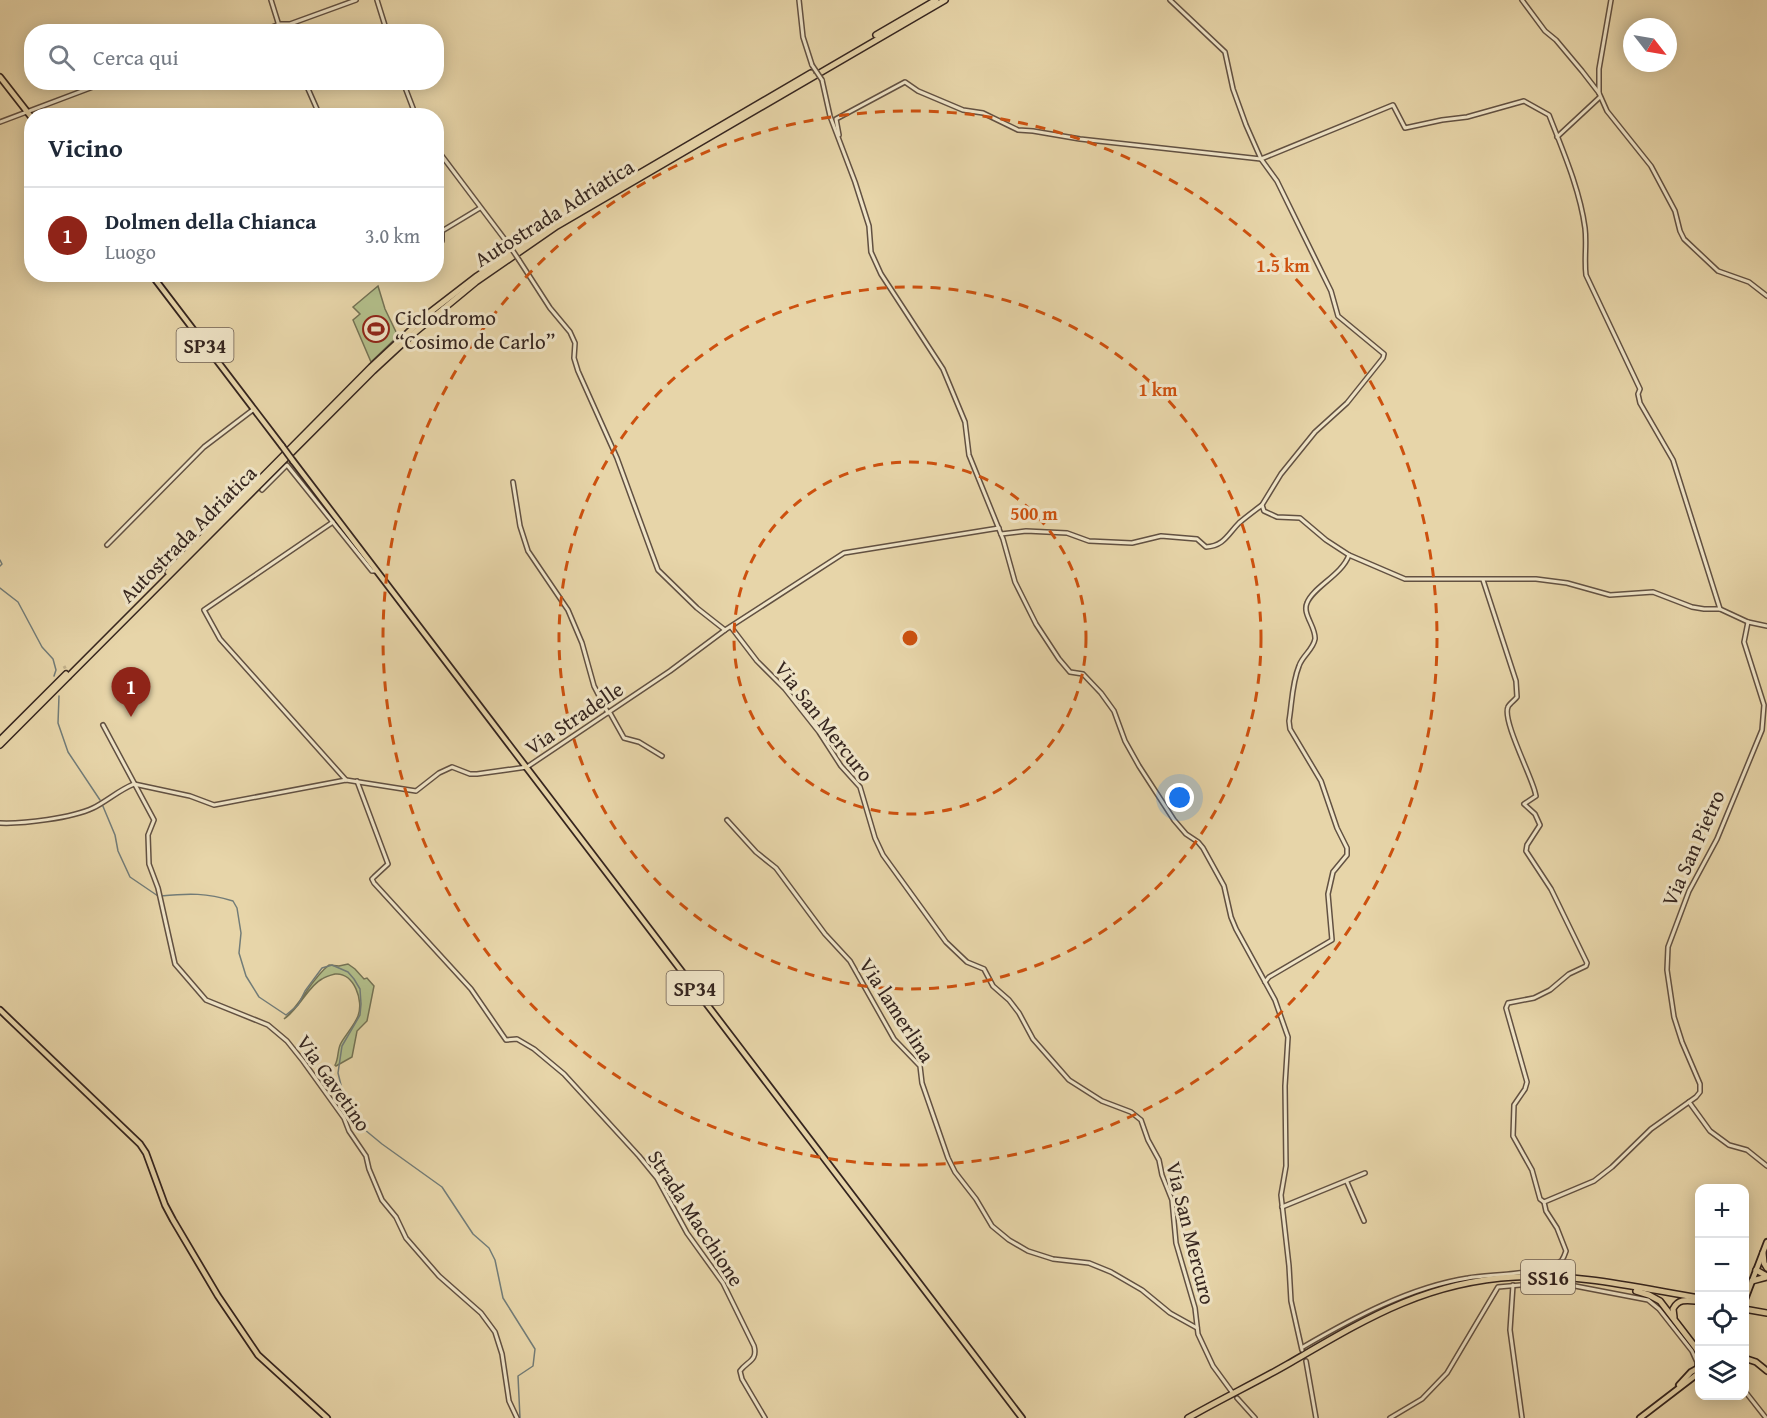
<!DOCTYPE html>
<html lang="it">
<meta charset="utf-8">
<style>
body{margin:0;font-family:"Gentium Book Plus",serif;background:#f2f2f3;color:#1f2937}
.controls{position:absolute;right:18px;bottom:18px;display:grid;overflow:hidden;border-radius:12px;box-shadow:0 3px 15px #0003}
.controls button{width:54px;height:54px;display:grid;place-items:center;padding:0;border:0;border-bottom:2px solid #e0e1e3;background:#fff;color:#1f2937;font:30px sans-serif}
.compass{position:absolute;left:1623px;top:18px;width:54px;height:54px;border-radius:50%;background:#fff;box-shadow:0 3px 15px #0003;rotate:121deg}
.you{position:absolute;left:1180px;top:798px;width:21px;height:21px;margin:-15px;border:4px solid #fff;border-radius:50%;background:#1a73e8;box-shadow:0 0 0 9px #1a73e833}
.badge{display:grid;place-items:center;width:39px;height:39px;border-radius:50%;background:#8f2418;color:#fff;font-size:20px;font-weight:700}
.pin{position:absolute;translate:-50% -50px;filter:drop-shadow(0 2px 3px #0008)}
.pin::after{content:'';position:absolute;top:32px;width:21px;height:18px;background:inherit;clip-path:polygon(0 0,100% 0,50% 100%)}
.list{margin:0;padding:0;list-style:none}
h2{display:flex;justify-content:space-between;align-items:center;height:78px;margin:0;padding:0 24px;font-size:26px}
h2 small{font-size:20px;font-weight:400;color:#747a83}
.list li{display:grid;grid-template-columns:39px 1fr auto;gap:18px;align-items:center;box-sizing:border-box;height:96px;padding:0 24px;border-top:2px solid #e0e1e3}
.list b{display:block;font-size:22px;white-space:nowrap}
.list p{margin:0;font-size:20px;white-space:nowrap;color:#747a83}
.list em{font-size:20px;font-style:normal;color:#747a83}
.icon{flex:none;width:33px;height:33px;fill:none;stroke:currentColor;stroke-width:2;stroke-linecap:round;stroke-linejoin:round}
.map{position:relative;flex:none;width:1767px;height:1418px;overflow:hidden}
.search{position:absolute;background:#fff;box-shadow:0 3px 15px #0003;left:24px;top:24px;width:420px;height:66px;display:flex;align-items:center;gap:15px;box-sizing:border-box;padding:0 21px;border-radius:24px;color:#747a83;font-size:22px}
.panel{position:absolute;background:#fff;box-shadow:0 3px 15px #0003;left:24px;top:108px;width:420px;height:174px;border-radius:24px}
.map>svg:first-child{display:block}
.green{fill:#b2be8a;stroke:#747254;stroke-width:1.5}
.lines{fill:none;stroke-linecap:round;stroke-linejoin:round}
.stream{stroke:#727c78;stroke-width:1.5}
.minor-tunnel{stroke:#c3b28d;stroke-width:3;stroke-dasharray:3 1.5;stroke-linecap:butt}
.minor-casing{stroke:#625142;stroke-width:6}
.major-casing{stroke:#35251f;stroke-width:8}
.highway-casing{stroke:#35251f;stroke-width:8}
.minor{stroke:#efe4c7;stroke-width:3}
.major{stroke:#e7d5a9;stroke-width:4.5}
.highway{stroke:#e7d5a9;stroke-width:5}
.minor-bridge-casing{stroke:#625142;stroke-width:6;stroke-linecap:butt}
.major-bridge-casing{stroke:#35251f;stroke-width:8;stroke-linecap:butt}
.minor-bridge{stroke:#efe4c7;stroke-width:3}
.major-bridge{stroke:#e7d5a9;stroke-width:4.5}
.ring{fill:none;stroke:#cd510f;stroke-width:3;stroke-dasharray:10 8}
.labels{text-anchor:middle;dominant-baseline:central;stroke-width:6;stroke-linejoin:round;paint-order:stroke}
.shield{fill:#efe4c7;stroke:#6d5e51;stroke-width:1.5}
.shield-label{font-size:20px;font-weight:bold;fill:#35251f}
.street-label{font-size:21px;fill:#35251f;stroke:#efe4c7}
.poi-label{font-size:21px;fill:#35251f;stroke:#efe4c7;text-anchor:start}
.centre{fill:#cd510f;stroke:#efe4c7;stroke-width:3}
.ring-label{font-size:18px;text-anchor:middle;font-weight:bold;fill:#cd510f;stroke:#efe4c7;stroke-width:6;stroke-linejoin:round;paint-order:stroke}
</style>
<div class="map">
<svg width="1767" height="1418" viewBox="0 0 1767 1418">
<rect width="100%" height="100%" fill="#e7d5a9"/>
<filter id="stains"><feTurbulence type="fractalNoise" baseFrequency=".00333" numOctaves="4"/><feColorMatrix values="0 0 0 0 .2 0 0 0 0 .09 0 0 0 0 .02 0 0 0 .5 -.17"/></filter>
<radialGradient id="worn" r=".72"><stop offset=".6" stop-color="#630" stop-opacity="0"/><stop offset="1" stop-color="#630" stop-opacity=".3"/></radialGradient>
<g class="green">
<polygon points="378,286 385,309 398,336 371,362 353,320 360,314 353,307"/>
<path d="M348 964 355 969 364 979 367 978 374 986 367 1021 357 1031 352 1057 336 1066 335 1065C339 1058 337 1050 341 1043 346 1034 354 1026 358 1016 364 1001 354 972 335 974 331 975 325 977 322 979 309 985 299 1009 284 1019 302 1003 311 979 329 965L339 966Z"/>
</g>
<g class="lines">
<g class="stream">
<polyline points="0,560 2,564 0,566"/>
<polyline points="0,588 18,602 42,647 53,659 56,670 54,676"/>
<polyline points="59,696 58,723 68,752 100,800"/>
<polyline points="102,804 115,835 118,851 130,877 158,896"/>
<path d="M161 896C190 893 206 893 233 901L237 908 241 933 239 953 246 976 259 997 286 1015 298 1005 305 991 322 968 332 965 348 972 354 979 360 989 361 1004 360 1015 342 1046 338 1073 342 1089 359 1125 382 1144 442 1187 473 1234 489 1248 495 1260 503 1298 535 1349 533 1366 518 1376 520 1418"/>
</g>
<polyline class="minor-tunnel" points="64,666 71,680"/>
<defs>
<g id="minor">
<polyline points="271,0 281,32"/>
<polyline points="377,0 387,32"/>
<polyline points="799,0 803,37 812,65"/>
<polyline points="1170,0 1225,52 1233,89 1246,125 1261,159 1277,181 1331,291 1338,316 1384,354 1383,358 1347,403 1315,432 1281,474 1262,505 1264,511 1277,517 1300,518 1326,540 1349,555 1405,579 1536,579 1567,583 1610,595 1653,592 1692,607 1704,609 1720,609 1748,622 1767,626"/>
<polyline points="1522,0 1545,31 1556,40 1582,71 1599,93 1607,111 1651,166 1675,211 1680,231 1684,239 1718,271 1749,282 1767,296"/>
<polyline points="258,32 280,24 290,24 356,0"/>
<polyline points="822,80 830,116 855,182 869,226 871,252 881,274 943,369 965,422 969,455 1003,539 1015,582 1036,624 1059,659 1070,672 1083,674 1101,693 1114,711 1125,741 1139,766 1174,820 1186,834 1198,842 1203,848 1224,886 1231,917 1236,929 1275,1000 1288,1037 1285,1086 1286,1166 1281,1195 1289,1266 1291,1301 1302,1350"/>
<polyline points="305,82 320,116"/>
<polyline points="403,82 416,116"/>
<polyline points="1599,93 1599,69 1611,0"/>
<polyline points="0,122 106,82"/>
<path d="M839 135 836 119 905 82 918 91 963 110 983 113 1018 130 1033 131 1080 139 1261 159 1393 105 1405 128 1442 120 1467 117 1524 101 1549 115C1563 151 1580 190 1585 228 1587 244 1584 259 1586 275L1640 389 1638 394 1640 403 1673 460 1720 609"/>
<polyline points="1557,137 1600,97"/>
<polyline points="436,148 509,245"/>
<polyline points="436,243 442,241 442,231 480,208"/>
<polyline points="519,260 550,308 570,332 575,343 574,358 578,371 617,458 658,570 697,608 725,630"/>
<polyline points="513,482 520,526 528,551 568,610 582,643 594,686 608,713 610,713 624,738 639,742 662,756"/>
<polyline points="262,490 287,465 372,571 377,571"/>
<polyline points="333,522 204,610 220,639 346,780"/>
<path d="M1001 534 1026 531 1067 533 1089 541 1132 543 1161 536 1197 539 1206 547C1224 546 1228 534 1239 523 1246 517 1254 511 1262 505"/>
<polyline points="107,545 204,447 254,409"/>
<path d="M1483 580 1516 681 1517 697C1515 700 1509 704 1508 707 1502 720 1531 775 1535 792L1536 796 1524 804 1535 814 1540 825 1527 845 1526 851 1551 889 1587 963 1586 966 1569 974 1550 990 1534 998 1508 1003 1506 1008 1527 1082 1525 1089 1514 1105 1513 1136 1532 1170 1540 1199 1544 1202"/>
<polyline points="731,627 757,661 785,689 819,732 841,766 860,787 875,838 883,855 946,942 967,962 984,969 993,986 1009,1000 1019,1013 1033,1039 1069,1080 1102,1101 1131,1112 1141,1120 1148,1140 1159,1160 1162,1175 1172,1200 1176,1243 1195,1308 1198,1334 1213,1366 1232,1392"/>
<polyline points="103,725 154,820 148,835 149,864 158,888 175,964 206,1000 268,1025 287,1041 303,1061 344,1118 349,1131 366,1156 369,1169 382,1200 396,1217 406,1238 439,1276 481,1313 495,1332 502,1354 509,1401 517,1418"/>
<path d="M357 781 388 864 374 877 372 879 374 883 471 989 506 1040 517 1039 534 1049 564 1074 639 1156 657 1178 687 1233 723 1283 754 1346C758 1361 747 1361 740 1371L742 1379 765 1418"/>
<polyline points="727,820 756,852 776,868 825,934 850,961 894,1039 920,1066 922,1083 948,1158 955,1172 976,1199 992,1226 1009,1240 1028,1251 1053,1259 1089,1263 1111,1272 1142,1290 1170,1313 1197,1328"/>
<path d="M0 823C23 824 72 818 93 808 107 801 119 790 134 784L190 796 214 805 346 780 416 791 439 773 452 767 470 774H477L527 767 670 671 725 630 844 553 999 528"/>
<path d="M1265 982 1269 977 1332 940 1328 894 1333 872 1347 855V848L1337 828 1321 781 1290 729 1289 721C1292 703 1292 683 1299 666 1302 656 1313 650 1315 639 1316 627 1302 614 1307 603 1313 587 1342 575 1349 555"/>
<polyline points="1689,1102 1710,1131 1729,1145 1747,1150 1767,1166"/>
<polyline points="1347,1182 1364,1221"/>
<polyline points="1282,1207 1365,1173"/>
<polyline points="1513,1285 1510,1330 1522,1418"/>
<path d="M1303 1347C1353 1318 1410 1287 1468 1278 1490 1274 1547 1275 1562 1260 1564 1257 1565 1254 1566 1251L1557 1228 1546 1211 1544 1202 1594 1181 1612 1167 1651 1129 1696 1097 1700 1092V1084L1682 1042 1674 1017 1667 970 1668 947 1689 891 1717 839 1762 730 1764 705 1744 642 1748 622"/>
<polyline points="1306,1361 1316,1418"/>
<polyline points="1744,1390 1766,1418"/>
<polyline points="1237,1398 1255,1418"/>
<polyline points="1390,1418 1422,1399 1447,1373 1498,1287 1541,1283 1575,1286 1648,1300 1659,1309 1692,1351 1697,1362 1697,1366"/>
</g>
<g id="major">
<polyline points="0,77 32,118"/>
<polyline points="151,274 282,446"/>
<polyline points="293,461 1022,1418"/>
<polyline points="0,1010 140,1144 146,1153 165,1205 173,1220 218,1296 258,1355 327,1418"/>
<polyline points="1744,1302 1767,1242"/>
<polyline points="1744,1358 1756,1362 1767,1371"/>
<polyline points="1679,1385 1691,1372 1700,1367"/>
<polyline points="1640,1418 1700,1372"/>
</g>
<g id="highway">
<polyline points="876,35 936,0"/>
<polyline points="168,572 371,367 429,313 477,276 558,221 811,73"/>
<polyline points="0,740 66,674"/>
<polyline points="0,745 373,371 413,334 476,282 557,226 945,0"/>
<polyline points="1763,1253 1764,1263 1767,1268"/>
<polyline points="1756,1270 1767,1276"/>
<polyline points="1752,1281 1767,1277"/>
<polyline points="1636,1291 1649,1295 1660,1301 1696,1348 1700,1356"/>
<polyline points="1744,1309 1767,1313"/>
<path d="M1674 1317 1673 1309C1678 1299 1686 1300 1696 1301"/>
<polyline points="1699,1367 1700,1366"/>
<path d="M1188 1418C1221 1399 1255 1383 1288 1364 1364 1320 1424 1282 1515 1277 1576 1273 1639 1288 1700 1298"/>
</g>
</defs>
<use href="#minor" class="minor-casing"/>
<use href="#major" class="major-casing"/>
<use href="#highway" class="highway-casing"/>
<use href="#minor" class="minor"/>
<use href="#major" class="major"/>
<use href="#highway" class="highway"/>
<defs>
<g id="minor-bridge">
<polyline points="812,65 822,80"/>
<polyline points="509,245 519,260"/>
</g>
<polyline id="major-bridge" points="282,446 293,461"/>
</defs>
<use href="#minor-bridge" class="minor-bridge-casing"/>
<use href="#major-bridge" class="major-bridge-casing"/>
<use href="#minor-bridge" class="minor-bridge"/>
<use href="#major-bridge" class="major-bridge"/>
</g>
<g class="ring">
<circle cx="910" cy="638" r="176"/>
<circle cx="910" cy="638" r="351"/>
<circle cx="910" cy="638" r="527"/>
</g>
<defs>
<symbol id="stadium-ring" viewBox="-11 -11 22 22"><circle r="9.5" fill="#efe4c7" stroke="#8f2418" stroke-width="1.5"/><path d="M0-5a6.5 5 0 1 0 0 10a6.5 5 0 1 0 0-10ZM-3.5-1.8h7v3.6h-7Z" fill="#8f2418"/></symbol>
</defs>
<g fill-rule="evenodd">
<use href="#stadium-ring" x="361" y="314" width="30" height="30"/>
</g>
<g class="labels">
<g class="shield">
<rect x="176.5" y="328" width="57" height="34" rx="4.5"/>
<rect x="666.5" y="971" width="57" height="34" rx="4.5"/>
<rect x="1521" y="1260" width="54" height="34" rx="4.5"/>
</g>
<g class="shield-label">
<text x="205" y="345">SP34</text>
<text x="695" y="988">SP34</text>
<text x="1548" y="1277">SS16</text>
</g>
<g class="street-label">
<text transform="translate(554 213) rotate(-32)">Autostrada Adriatica</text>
<text transform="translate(188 534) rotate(-45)">Autostrada Adriatica</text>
<text transform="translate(574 718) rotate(-34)">Via Stradelle</text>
<text transform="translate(824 721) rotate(52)">Via San Mercuro</text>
<text transform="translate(1693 848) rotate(-66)">Via San Pietro</text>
<text transform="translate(897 1010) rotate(57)">Via lamerlina</text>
<text transform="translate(334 1083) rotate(55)">Via Gavetino</text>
<text transform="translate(696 1218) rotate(57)">Strada Macchione</text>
<text transform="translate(1191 1233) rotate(76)">Via San Mercuro</text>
</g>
<g class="poi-label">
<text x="395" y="317">Ciclodromo<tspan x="395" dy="24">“Cosimo de Carlo”</tspan></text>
</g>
</g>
<circle cx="910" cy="638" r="9" class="centre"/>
<g class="ring-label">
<text x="1283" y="272">1.5 km</text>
<text x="1158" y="396">1 km</text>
<text x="1034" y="520">500 m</text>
</g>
<rect width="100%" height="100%" filter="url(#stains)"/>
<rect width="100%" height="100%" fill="url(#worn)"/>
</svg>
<div class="controls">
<button>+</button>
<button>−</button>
<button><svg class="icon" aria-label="locate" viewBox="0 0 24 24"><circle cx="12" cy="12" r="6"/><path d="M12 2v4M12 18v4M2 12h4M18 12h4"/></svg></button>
<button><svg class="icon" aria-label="layers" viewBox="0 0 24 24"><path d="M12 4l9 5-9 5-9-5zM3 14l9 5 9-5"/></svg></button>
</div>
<svg class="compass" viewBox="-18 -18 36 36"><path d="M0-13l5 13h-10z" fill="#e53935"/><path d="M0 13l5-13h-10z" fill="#747a83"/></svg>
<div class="you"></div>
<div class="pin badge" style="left:131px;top:717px">1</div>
<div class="search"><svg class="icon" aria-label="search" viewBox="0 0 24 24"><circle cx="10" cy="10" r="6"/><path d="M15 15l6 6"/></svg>Cerca qui</div>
<section class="panel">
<h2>Vicino<small></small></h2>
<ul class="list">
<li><span class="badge">1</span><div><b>Dolmen della Chianca</b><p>Luogo</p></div><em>3.0 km</em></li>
</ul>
</section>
</div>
